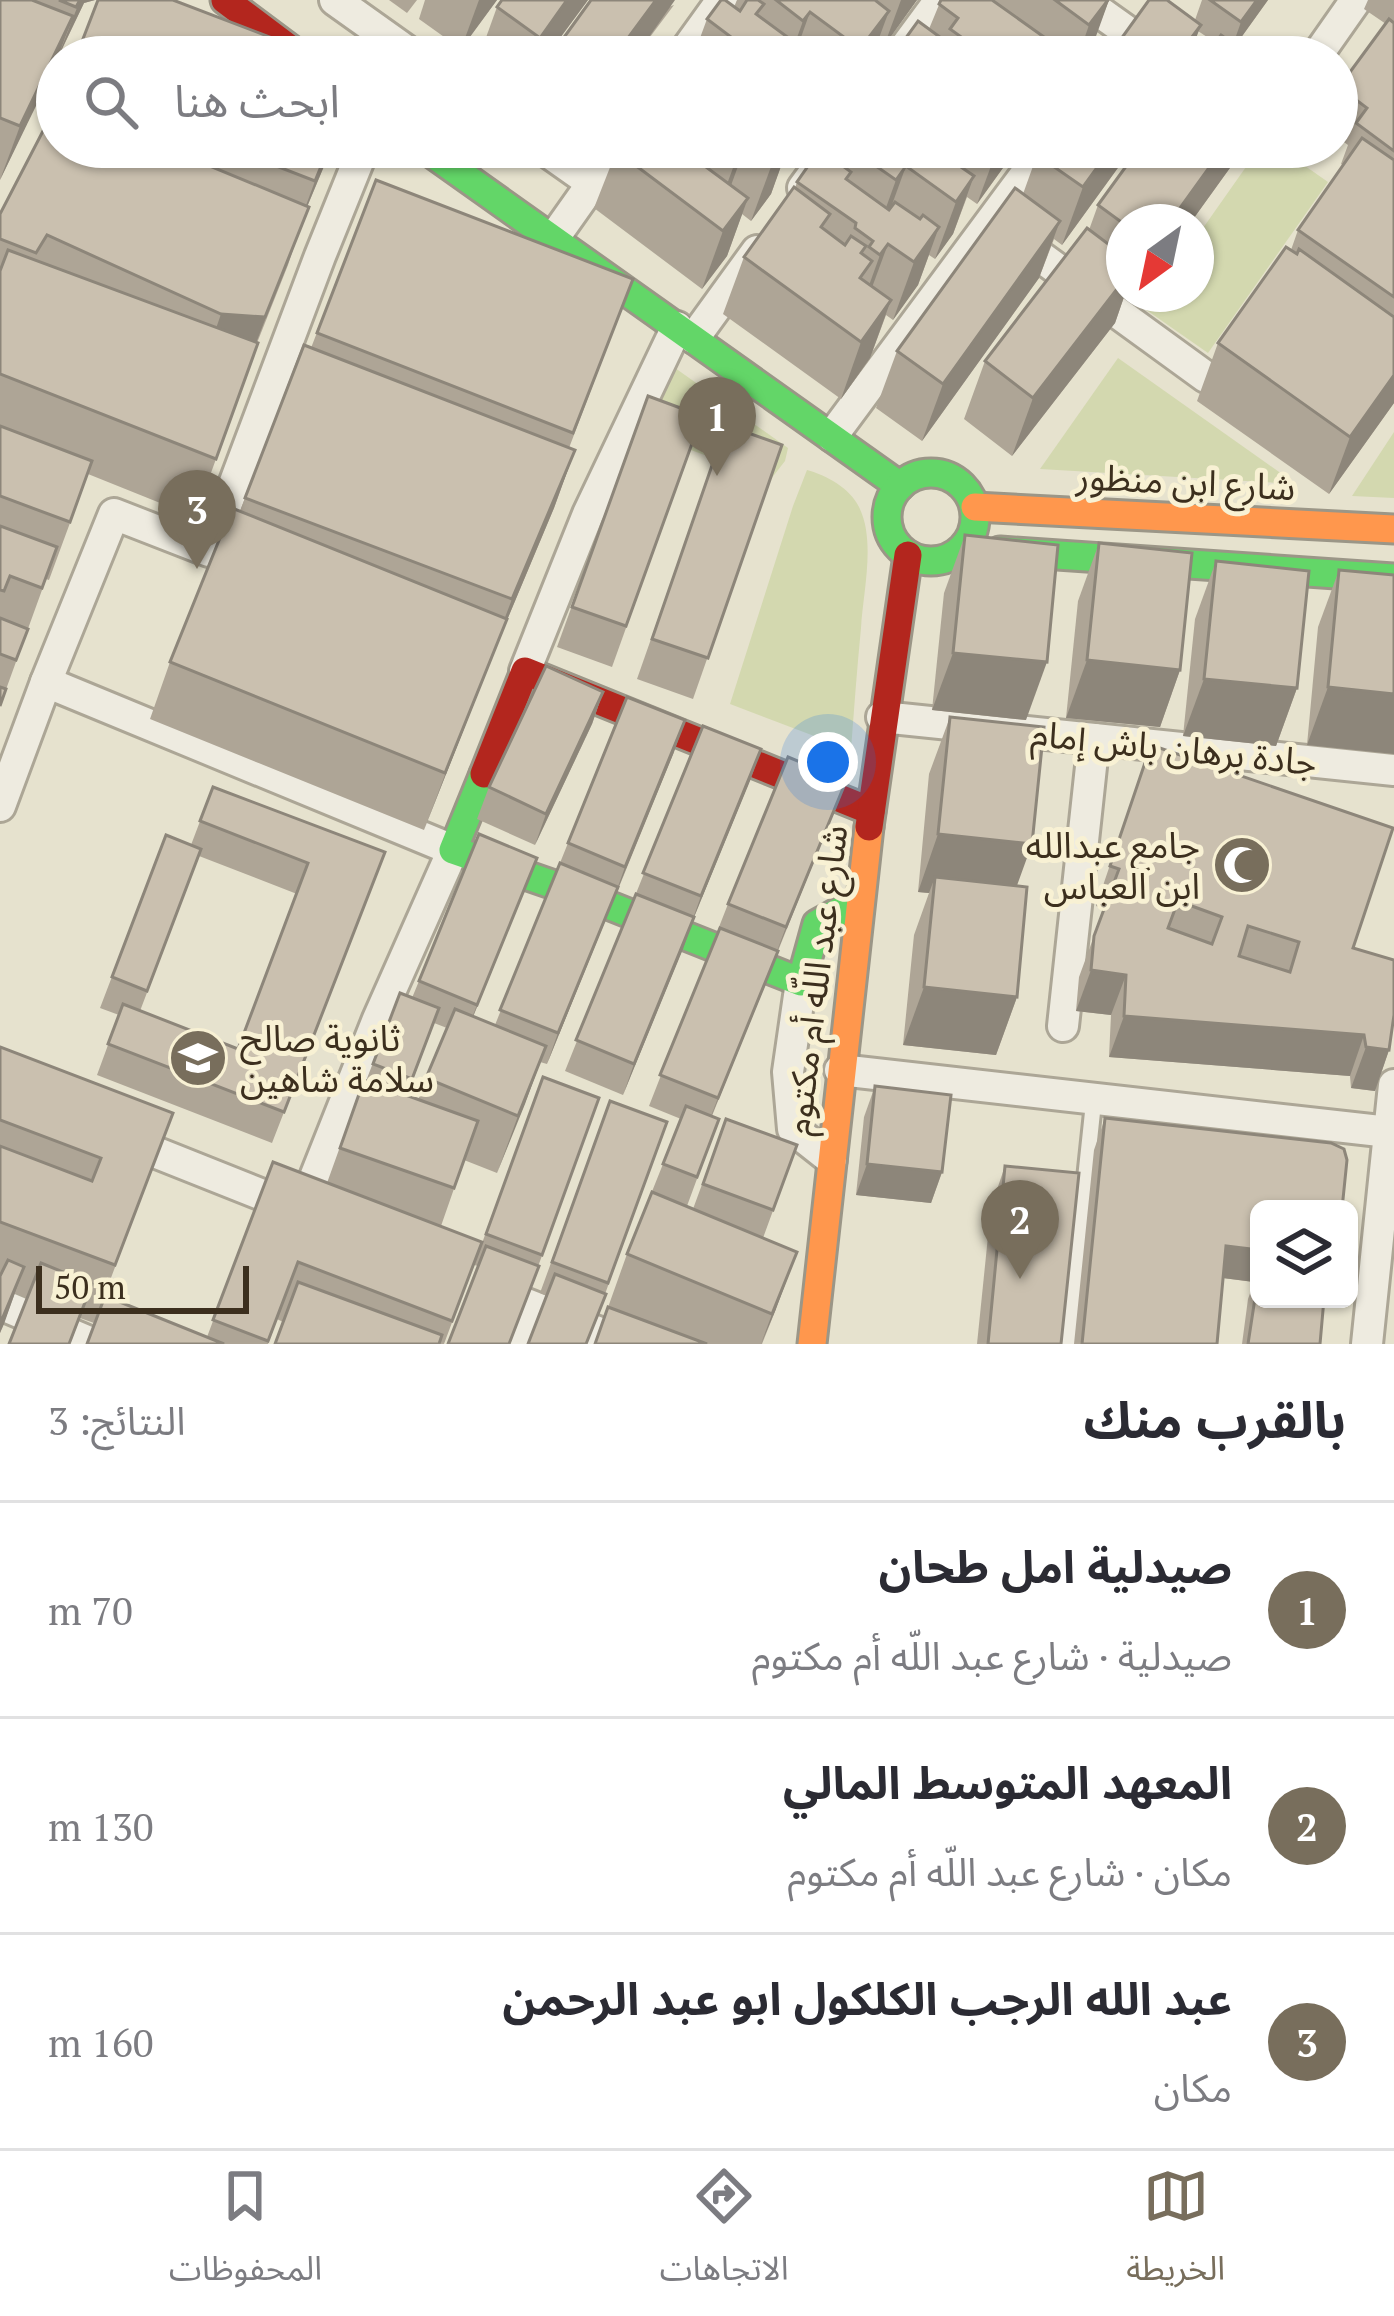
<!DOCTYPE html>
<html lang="ar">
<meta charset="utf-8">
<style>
body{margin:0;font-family:"PT Serif","Noto Sans Arabic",serif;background:#f7f7f7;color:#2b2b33;direction:rtl}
.controls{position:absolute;right:36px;bottom:36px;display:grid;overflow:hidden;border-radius:18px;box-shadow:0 3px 9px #0004}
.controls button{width:108px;height:108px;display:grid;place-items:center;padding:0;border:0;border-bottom:3px solid #e1e1e2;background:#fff;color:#2b2b33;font:60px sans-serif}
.compass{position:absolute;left:1106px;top:204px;width:108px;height:108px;border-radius:50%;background:#fff;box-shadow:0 3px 9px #0004;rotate:213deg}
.scale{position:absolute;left:36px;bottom:30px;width:213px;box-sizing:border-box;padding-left:12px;border:6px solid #3c2f1e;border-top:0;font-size:33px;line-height:42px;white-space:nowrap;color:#3c2f1e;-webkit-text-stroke:9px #f8f1d4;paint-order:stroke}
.you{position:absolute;left:828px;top:762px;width:42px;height:42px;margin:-30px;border:9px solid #fff;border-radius:50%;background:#1a73e8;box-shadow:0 0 0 18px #1a73e833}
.badge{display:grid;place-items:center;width:78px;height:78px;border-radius:50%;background:#786e5c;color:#fff;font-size:39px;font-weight:700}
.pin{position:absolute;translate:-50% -99px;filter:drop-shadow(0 3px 6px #0008)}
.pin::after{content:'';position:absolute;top:63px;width:42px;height:36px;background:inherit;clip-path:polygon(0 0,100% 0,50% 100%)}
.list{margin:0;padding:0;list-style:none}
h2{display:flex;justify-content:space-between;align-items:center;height:156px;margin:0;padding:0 48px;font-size:51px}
h2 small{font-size:39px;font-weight:400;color:#7c7c81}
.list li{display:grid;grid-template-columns:78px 1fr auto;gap:36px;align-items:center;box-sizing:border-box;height:216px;padding:0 48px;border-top:3px solid #e1e1e2}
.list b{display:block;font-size:45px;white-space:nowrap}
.list p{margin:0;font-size:39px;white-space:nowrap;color:#7c7c81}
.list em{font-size:39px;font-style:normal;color:#7c7c81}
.icon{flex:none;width:66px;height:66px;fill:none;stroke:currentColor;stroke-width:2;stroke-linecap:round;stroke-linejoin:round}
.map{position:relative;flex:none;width:1394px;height:1344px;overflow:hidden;direction:ltr}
.search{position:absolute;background:#fff;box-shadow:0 3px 9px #0004;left:36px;right:36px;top:36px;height:132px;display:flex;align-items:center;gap:30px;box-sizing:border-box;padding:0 42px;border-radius:66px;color:#7c7c81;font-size:45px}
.sheet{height:804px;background:#fff}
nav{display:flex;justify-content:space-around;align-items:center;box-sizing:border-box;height:168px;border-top:3px solid #e1e1e2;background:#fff;font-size:33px;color:#7c7c81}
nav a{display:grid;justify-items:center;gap:6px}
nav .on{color:#786e5c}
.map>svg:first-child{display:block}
.green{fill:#d3d8af}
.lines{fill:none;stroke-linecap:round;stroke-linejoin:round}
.lane-casing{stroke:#aca696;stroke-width:21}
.street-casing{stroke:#aca696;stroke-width:36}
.fast-casing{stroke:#9b9687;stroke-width:33}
.slow-casing{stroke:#9b9687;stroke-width:33}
.jam-casing{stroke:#9b9687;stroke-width:33}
.lane{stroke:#eeebe0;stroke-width:15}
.street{stroke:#eeebe0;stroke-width:30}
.fast{stroke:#63d668;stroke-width:27}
.slow{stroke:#ff974d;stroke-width:27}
.jam{stroke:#b3261e;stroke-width:27}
.wall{fill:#aea596;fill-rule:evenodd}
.shaded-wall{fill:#8d867a}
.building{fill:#cac0af;stroke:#8d867a;stroke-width:3;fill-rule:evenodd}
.labels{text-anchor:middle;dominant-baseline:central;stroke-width:10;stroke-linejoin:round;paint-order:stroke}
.street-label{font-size:36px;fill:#3c2f1e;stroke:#f8f1d4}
.poi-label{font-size:36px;fill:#3c2f1e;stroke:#f8f1d4;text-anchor:end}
</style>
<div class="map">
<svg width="1394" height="1344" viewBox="0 0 1394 1344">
<rect width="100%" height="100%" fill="#e6e2ce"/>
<g class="green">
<polygon points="1260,147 1278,147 1328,182 1208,353 1145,309 1156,294 1196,294 1196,238"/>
<polygon points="1118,358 1296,484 1040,469"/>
<polygon points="668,363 788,448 785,461 771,479 641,432"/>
<polygon points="1394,432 1394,498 1352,496"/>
<path d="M807 470C826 475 850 488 859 507 876 541 863 592 861 628 857 669 854 709 851 750L730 704 793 506Z"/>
</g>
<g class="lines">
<defs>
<polyline id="lane" points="1068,1344 1094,1098"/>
<g id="street">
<polyline points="335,0 415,57"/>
<polyline points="1083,0 1163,57"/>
<polyline points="681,57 722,0"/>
<polyline points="898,57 940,0"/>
<polyline points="1316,57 1356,0"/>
<polyline points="541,147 592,183"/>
<polyline points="803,188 833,147"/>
<polyline points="1012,236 1206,377"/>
<polyline points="553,239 618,147"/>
<polyline points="694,338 757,251"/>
<polyline points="832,436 1046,147"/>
<polyline points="525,671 588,514 677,327"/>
<polyline points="46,682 453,850 378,1019 302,1210"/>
<polyline points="882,717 1394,770"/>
<polyline points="0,806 46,682 114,514 209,551 320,256 364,147"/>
<polyline points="801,982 788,1072 793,1129 831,1159"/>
<polyline points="1063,1026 1094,739"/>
<polyline points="840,1070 1389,1132"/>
<polyline points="122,1139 295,1208"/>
<polyline points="488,1289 628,1344"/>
<polyline points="0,1304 94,1344"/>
<polyline points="523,1344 537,1309"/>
<polyline points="1367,1344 1394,1085"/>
</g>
<g id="fast">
<polyline points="423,147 900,486"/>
<circle cx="931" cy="517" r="44"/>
<polyline points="1000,551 1394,578"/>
<polyline points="484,774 453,850 583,895 801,982 817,924 860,900"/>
</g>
<g id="slow">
<polyline points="975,507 1394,529"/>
<polyline points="812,1344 869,827"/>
</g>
<g id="jam">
<polyline points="225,0 301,57"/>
<polyline points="484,774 525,671 871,811"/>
<polyline points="869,827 908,555"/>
</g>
</defs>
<use href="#lane" class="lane-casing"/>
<use href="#street" class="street-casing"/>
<use href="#fast" class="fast-casing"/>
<use href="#slow" class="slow-casing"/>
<use href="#jam" class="jam-casing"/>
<use href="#lane" class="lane"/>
<use href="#street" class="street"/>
<use href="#fast" class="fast"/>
<use href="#slow" class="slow"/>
<use href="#jam" class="jam"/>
</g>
<g class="wall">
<polygon points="0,0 95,0 84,3 0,180"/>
<polygon points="389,0 417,0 407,13"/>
<polygon points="425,0 497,0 461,49 419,19"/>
<polygon points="502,0 588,0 546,57 479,57 497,7"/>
<polygon points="737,0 917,0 884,46 878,41 872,57 693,57 707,19 734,7"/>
<polygon points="941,0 1109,0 1087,57 892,57 929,29"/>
<polygon points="1202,0 1268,0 1235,46 1216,43 1198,31 1189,57 1108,57 1195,20"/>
<polygon points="1368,0 1394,0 1394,403 1329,494 1197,401 1218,343 1291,250 1298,230 1343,165 1341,164 1348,145 1337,137 1337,92 1339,87 1386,24 1364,9"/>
<polygon points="674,5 635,57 553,57 557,47"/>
<polygon points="57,147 332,147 307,207 288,265 257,343 258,343 195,517 88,474 49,580 46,579 0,706 0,214"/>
<polygon points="618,147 808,147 797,163 785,154 771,194 751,221 742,214 727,256 702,289 594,208"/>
<polygon points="841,147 1018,147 977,204 967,197 953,234 935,259 929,255 918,285 893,320 886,315 870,358 841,399 723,314 744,257 795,188 797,182 836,161"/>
<polygon points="1043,147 1133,147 1062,245 1054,239 1039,278 922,441 876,408 897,351 1023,194 1037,155"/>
<polygon points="1140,147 1245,147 1191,222 1124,222 1124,294 1138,294 1132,303 1124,297 1115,323 1012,456 964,419 985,361 1089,230 1098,205"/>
<polygon points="376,180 633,279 569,448 575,450 554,508 502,632 424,830 150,719 170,662 240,511 304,345 311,348"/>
<polygon points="648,396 702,416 612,667 557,647"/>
<polygon points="726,425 782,445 693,699 637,679"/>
<polygon points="965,535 1026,720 932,710 944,593"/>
<polygon points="1099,543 1180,670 1160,727 1066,718 1078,601"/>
<polygon points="1216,561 1297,688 1276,746 1183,736 1195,619"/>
<polygon points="1339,570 1394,575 1394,754 1307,745 1318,627"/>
<polygon points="603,692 592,724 535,845 477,819 489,787"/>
<polygon points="950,717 1017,886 1017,997 996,1055 903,1045 914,935 929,893 918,892 929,774"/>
<polygon points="703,726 761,749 623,1095 565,1071"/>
<polygon points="1151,745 1353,948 1389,1050 1375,1091 1351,1088 1350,1076 1109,1057 1111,1015 1076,1011 1079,977 1104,909 1096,906"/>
<path d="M674 752 547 1064 540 1062 497 1173 464 1160 441 1226 482 1242 444 1344H275L283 1322 277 1319 268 1344H87L207 1337 273 1162 327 1183 364 1080 366 1081 400 993 412 998 419 981 525 889 473 1017 495 1025 568 843ZM434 1023 447 1028 418 1100 407 1095Z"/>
<polygon points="846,781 712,1116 719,1119 687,1206 693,1209 726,1119 797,1145 763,1238 776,1309 762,1344 595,1344 627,1254 681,1119 649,1106 728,904"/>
<path d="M213 787 385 852 272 1143 97 1075 119 1015 100 1008 166 835 191 845ZM199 856 297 894 238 1049 140 1011Z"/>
<polygon points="0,1047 173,1113 94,1323 80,1318 70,1344 9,1344 27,1298 15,1293 0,1333"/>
<polygon points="543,1077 599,1098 510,1344 448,1344 478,1266 474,1265"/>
<polygon points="875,1086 942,1172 931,1203 856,1195 864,1117"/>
<polygon points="610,1101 667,1122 587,1344 528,1344 547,1296 540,1293"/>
<polygon points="1105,1118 1259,1209 1320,1344 1242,1344 1248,1299 1254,1282 1223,1278 1217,1344 1074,1344 1094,1150"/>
<polygon points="1005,1166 1061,1344 977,1344 991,1207"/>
</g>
<g class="shaded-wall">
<polygon points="80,0 95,0 84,3 58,57"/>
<polygon points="479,0 497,0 461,49"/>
<polygon points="567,0 588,0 546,57 532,57 540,38"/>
<polygon points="656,0 675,0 635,57 614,57"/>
<polygon points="901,0 917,0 884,46"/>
<polygon points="1108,0 1109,0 1090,53 1087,57 1078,57 1089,25"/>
<polygon points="1257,0 1268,0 1230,53 1241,22"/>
<polygon points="889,11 872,57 857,57 860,49"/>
<polygon points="810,12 794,57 790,57 803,21"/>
<polygon points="73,16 52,73 0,180 20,126"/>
<polygon points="1201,25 1189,57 1177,57"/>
<polygon points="329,147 332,147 294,238 315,181"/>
<polygon points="745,147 725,202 716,214 737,157"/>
<polygon points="784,147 788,147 771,194 751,221 772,164"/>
<polygon points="998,147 1018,147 977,204"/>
<polygon points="1112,147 1133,147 1062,245 1083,187"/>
<polygon points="1224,147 1245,147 1191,222 1170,222"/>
<polygon points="906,166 885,224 875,238 896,180"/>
<polygon points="974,176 953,234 935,259 956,202"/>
<polygon points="748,198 727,256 702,289 723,231"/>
<polygon points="309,207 244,374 201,372 221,314"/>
<polygon points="1060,221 1039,278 922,441 943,384"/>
<polygon points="939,227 918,285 893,320 914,262"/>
<polygon points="888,244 867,301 859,313 880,255"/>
<polygon points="1124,280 1125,294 1115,323 1012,456 1033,398"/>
<polygon points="891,300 870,358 841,399 861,342"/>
<polygon points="1394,375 1394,403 1329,494 1350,437"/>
<polygon points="575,450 554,508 502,632 424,830 512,599"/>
<polygon points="953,653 1047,662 1026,720 932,710"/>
<polygon points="1087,660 1180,670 1160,727 1066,718"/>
<polygon points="1204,679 1297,688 1276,746 1183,736"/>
<polygon points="1328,687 1394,694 1394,754 1307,745"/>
<polygon points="603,692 592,724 535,845 546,814"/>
<polygon points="685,720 674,752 614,898 625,867"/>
<polygon points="761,749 750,781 690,927 701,896"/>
<polygon points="846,781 834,812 774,959 786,927"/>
<polygon points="938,834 1032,844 1011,902 935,877 929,893 918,892"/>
<polygon points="537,858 525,889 465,1036 477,1005"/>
<polygon points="618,887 606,918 547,1064 558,1033"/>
<polygon points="694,917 683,949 623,1095 634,1064"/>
<polygon points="778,951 766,983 706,1129 718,1098"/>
<polygon points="1091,970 1126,975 1111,1015 1076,1011"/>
<polygon points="924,987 1017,997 996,1055 903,1045"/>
<polygon points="1124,1016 1364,1035 1350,1076 1109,1057"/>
<polygon points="546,1046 525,1104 497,1173 518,1116"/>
<polygon points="1366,1047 1389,1050 1375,1091 1351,1088"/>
<polygon points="867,1164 942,1172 931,1203 856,1195"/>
<polygon points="1226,1246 1259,1250 1259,1269 1254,1282 1215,1277"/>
<polygon points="797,1252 776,1309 761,1344 772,1314"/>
<polygon points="24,1267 4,1324 0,1333 0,1324"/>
</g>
<g class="building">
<polygon points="0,0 32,0 73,16 20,126 0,118"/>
<polygon points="59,0 80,0 76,7"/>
<polygon points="98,0 173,0 322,57 76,57"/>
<polygon points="502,0 567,0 540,38 497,7"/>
<polygon points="591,0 656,0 614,57 571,57 557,47"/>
<polygon points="721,0 725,0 740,11 747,0 758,0 764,4 756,14 809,53 813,48 825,57 735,57 743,46 707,19"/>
<polygon points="776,0 875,0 889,11 860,49 810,12 803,21"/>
<polygon points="941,0 992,0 1065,52 1062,57 1010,57 1002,51 998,57 989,57 950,29 958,18 939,4"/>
<polygon points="1055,0 1108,0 1089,25"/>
<polygon points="1149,0 1167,0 1201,25 1177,57 1108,57"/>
<polygon points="1210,0 1257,0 1241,22"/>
<polygon points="1389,19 1394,23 1394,151 1356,123 1367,108 1339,87"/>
<polygon points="918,21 967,57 892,57"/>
<polygon points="1221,35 1251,57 1205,57"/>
<polygon points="57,104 57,147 164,147 309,207 265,317 221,314 47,235 36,253 0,239 0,214"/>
<polygon points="1362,138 1394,160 1394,297 1298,230"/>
<polygon points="227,147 329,147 315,181"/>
<polygon points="618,147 679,147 748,198 723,231 615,150"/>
<polygon points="724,147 744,147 737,157"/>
<polygon points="750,147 784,147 772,164"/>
<polygon points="866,147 932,147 974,176 956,202 906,166 896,180 860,155"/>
<polygon points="1043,147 1112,147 1083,187 1037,155"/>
<polygon points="1140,147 1224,147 1170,222 1124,222 1124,224 1098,205"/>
<polygon points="820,149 851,172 846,179 889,210 895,202 920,219 923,215 939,227 914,262 888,244 880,255 869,247 873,241 855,228 856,223 797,182"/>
<polygon points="376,180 633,279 573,433 317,333"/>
<polygon points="794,187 830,214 821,227 845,245 851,236 866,246 861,253 872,261 860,278 891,300 861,342 744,257"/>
<polygon points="1015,188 1060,221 943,384 897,351"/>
<polygon points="1087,228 1124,256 1124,280 1033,398 985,361"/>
<polygon points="1286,247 1297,254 1299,249 1394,317 1394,375 1350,437 1218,343"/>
<polygon points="8,250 258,343 216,459 0,374 0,271"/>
<polygon points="304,345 575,450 512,599 245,498"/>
<polygon points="648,396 702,416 626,626 572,607"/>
<polygon points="726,425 782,445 708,658 652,639"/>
<polygon points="0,426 92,461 70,522 0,496"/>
<polygon points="232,508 507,619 445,773 170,662"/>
<polygon points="0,526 57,547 42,588 10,576 4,591 0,590"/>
<polygon points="965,535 1058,545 1047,662 953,653"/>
<polygon points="1099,543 1192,553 1180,670 1087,660"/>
<polygon points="1216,561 1309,571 1297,688 1204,679"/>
<polygon points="1339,570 1394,575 1394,694 1328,687"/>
<polygon points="0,618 28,629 16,660 0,654"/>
<polygon points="546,666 603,692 546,814 489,787"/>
<polygon points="0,687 6,689 0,706"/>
<polygon points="627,697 685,720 625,867 568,843"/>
<polygon points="950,717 1044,727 1032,844 938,834"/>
<polygon points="703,726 761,749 701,896 643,873"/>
<path d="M1151 745 1393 828 1353 948 1394 960V1015L1389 1050 1366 1047 1364 1035 1124 1016 1126 975 1091 970 1094 936 1119 869 1110 866ZM1178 901 1222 917 1212 944 1168 928ZM1248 926 1299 942 1290 972 1239 956Z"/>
<polygon points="788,757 846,781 786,927 728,904"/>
<polygon points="213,787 385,852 284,1112 108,1044 123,1004 238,1049 308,863 200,821"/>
<polygon points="479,834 537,858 477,1005 419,981"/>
<polygon points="166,835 201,849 147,991 112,977"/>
<polygon points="560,863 618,887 558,1033 500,1010"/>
<polygon points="935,877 1027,887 1017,997 924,987"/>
<polygon points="636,894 694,917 634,1064 576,1040"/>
<polygon points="720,928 778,951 718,1098 660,1075"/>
<polygon points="400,993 439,1008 412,1079 373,1064"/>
<polygon points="455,1009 546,1046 518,1116 426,1078"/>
<polygon points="0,1047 173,1113 115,1265 0,1222 0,1146 92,1181 101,1158 0,1120"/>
<polygon points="543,1077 599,1098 542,1255 486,1234"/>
<polygon points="364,1080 478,1121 454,1188 340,1148"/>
<polygon points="875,1086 951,1095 942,1172 867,1164"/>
<polygon points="610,1101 667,1122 608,1283 552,1262"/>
<polygon points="686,1106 719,1119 697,1177 663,1164"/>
<polygon points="1105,1118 1331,1143 1344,1149 1347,1160 1342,1209 1259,1209 1259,1250 1226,1246 1217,1344 1082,1344"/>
<polygon points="726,1119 797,1145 773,1210 703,1184"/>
<polygon points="273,1162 482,1242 452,1321 298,1262 268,1341 213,1320"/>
<polygon points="1005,1166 1079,1173 1061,1344 988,1344"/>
<polygon points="652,1192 797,1252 772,1314 627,1254"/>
<polygon points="486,1246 539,1266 509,1344 448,1344"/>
<polygon points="8,1260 24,1267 0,1324 0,1276"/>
<polygon points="41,1263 92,1284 69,1344 9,1344"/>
<polygon points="1259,1272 1259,1299 1324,1299 1320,1344 1248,1344"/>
<polygon points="555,1274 606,1294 586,1344 528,1344"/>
<polygon points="298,1282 442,1335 439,1344 275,1344"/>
<polygon points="105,1296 224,1344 87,1344"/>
<polygon points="608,1307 707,1344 595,1344"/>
</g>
<defs>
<symbol id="mosque-disc" viewBox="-11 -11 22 22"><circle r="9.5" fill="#786e5c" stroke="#f8f1d4"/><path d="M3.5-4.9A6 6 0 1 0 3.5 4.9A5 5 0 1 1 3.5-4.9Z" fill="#fff"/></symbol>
<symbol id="school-disc" viewBox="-11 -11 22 22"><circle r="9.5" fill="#786e5c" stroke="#f8f1d4"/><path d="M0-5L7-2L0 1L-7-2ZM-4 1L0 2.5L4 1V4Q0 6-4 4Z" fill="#fff"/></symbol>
</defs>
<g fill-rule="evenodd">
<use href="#mosque-disc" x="1209" y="832" width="66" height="66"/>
<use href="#school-disc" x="165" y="1025" width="66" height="66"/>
</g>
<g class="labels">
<g class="street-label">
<text transform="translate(1186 481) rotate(3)">شارع ابن منظور</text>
<text transform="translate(1174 747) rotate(6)">جادة برهان باش إمام</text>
<text transform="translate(815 980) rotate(-83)">شارع عبد اللّه أم مكتوم</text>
</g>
<g class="poi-label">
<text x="1200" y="844">جامع عبدالله<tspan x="1200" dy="41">ابن العباس</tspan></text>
<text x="240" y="1037" text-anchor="start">ثانوية صالح<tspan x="240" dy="41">سلامة شاهين</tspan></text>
</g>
</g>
</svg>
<div class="controls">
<button><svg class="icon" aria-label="layers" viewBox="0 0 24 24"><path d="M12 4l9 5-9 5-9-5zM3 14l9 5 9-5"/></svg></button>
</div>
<svg class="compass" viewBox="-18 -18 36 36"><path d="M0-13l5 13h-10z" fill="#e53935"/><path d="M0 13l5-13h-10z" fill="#7c7c81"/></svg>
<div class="scale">50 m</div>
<div class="you"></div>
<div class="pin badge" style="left:717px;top:476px">1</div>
<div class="pin badge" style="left:1020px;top:1279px">2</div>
<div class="pin badge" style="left:197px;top:569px">3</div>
<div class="search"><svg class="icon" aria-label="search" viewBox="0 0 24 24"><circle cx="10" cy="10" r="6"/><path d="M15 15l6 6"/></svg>ابحث هنا</div>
</div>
<section class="sheet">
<h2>بالقرب منك<small>النتائج: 3</small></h2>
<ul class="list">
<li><span class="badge">1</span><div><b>صيدلية امل طحان</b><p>صيدلية · شارع عبد اللّه أم مكتوم</p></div><em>70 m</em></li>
<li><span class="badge">2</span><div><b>المعهد المتوسط المالي</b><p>مكان · شارع عبد اللّه أم مكتوم</p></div><em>130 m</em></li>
<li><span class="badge">3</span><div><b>عبد الله الرجب الكلكول ابو عبد الرحمن</b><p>مكان</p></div><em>160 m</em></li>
</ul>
</section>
<nav>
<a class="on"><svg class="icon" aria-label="map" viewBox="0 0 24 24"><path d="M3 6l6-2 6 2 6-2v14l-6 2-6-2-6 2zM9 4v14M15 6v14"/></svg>الخريطة</a>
<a><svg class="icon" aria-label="directions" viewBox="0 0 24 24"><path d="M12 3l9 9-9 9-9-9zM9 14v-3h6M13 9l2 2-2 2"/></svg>الاتجاهات</a>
<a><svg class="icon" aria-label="saved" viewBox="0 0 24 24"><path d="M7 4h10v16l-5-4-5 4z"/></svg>المحفوظات</a>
</nav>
